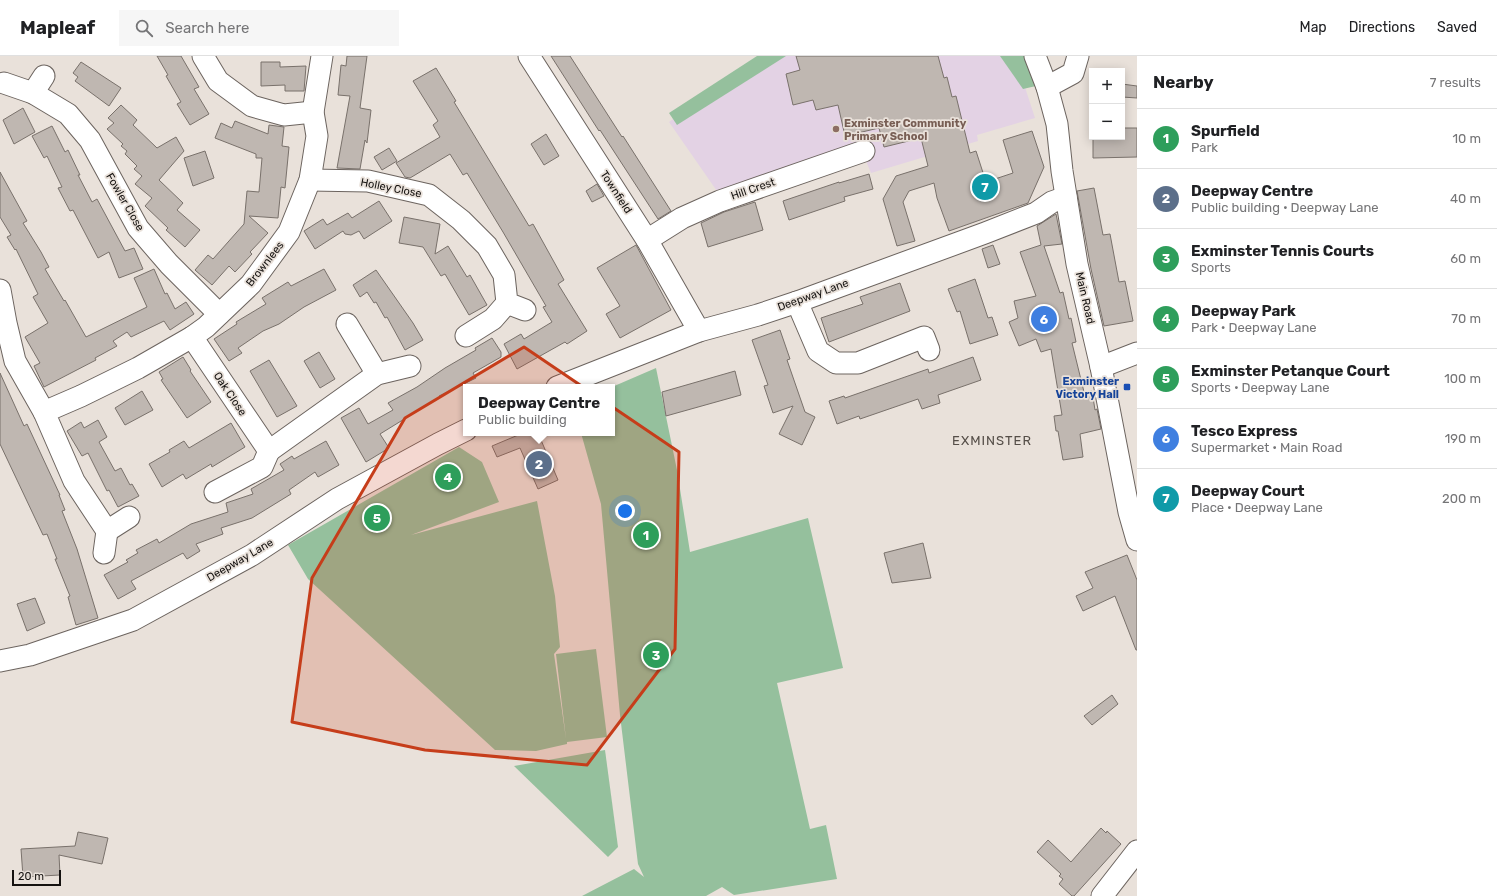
<!DOCTYPE html>
<meta charset="utf-8">
<style>
body{margin:0;font-family:Rubik,sans-serif;background:#f6f6f6;color:#202124}
.controls{position:absolute;right:12px;top:12px;display:grid;overflow:hidden;border-radius:0px;box-shadow:0 2px 10px #0003}
.controls button{width:36px;height:36px;display:grid;place-items:center;padding:0;border:0;border-bottom:1px solid #e0e0e0;background:#fff;color:#202124;font:20px sans-serif}
.scale{position:absolute;left:12px;bottom:10px;width:49px;box-sizing:border-box;padding-left:4px;border:2px solid #151210;border-top:0;font-size:11px;line-height:14px;white-space:nowrap;color:#151210;-webkit-text-stroke:3px #e9e1da;paint-order:stroke}
.you{position:absolute;left:625px;top:455px;width:14px;height:14px;margin:-10px;border:3px solid #fff;border-radius:50%;background:#1a73e8;box-shadow:0 0 0 6px #1a73e833}
.badge{display:grid;place-items:center;width:26px;height:26px;border-radius:50%;background:#b45309;color:#fff;font-size:13px;font-weight:700}
.pin{position:absolute;translate:-50% -50%;border:2px solid #fff;box-shadow:0 1px 4px #0006}
.popup{position:absolute;left:463px;top:328px;width:152px;height:52px;box-sizing:border-box;display:grid;place-content:center;border-radius:0px;background:#fff;filter:drop-shadow(0 1px 3px #0005);font-size:13px;white-space:nowrap;color:#757577}
.popup b{font-size:15px;color:#202124}
.popup::after{content:'';position:absolute;left:50%;top:100%;margin-left:-8px;border:8px solid transparent;border-top-color:#fff}
.list{margin:0;padding:0;list-style:none}
h2{display:flex;justify-content:space-between;align-items:center;height:52px;margin:0;padding:0 16px;font-size:17px}
h2 small{font-size:13px;font-weight:400;color:#757577}
.list li{display:grid;grid-template-columns:26px 1fr auto;gap:12px;align-items:center;box-sizing:border-box;height:60px;padding:0 16px;border-top:1px solid #e0e0e0}
.list b{display:block;font-size:15px;white-space:nowrap}
.list p{margin:0;font-size:13px;white-space:nowrap;color:#757577}
.list em{font-size:13px;font-style:normal;color:#757577}
.icon{flex:none;width:22px;height:22px;fill:none;stroke:currentColor;stroke-width:2;stroke-linecap:round;stroke-linejoin:round}
.map{position:relative;flex:none;width:1137px;height:840px;overflow:hidden}
header{display:flex;align-items:center;gap:24px;box-sizing:border-box;height:56px;padding:0 20px;background:#fff;border-bottom:1px solid #e0e0e0}
header strong{font-size:19px}
nav{display:flex;gap:22px;margin-inline-start:auto;font-size:14px}
.search{width:280px;height:36px;background:#f6f6f6;display:flex;align-items:center;gap:10px;box-sizing:border-box;padding:0 14px;border-radius:0px;color:#757577;font-size:15px}
main{display:flex}
aside{flex:1;background:#fff}
.map>svg:first-child{display:block}
.education{fill:#e3d2e4}
.green{fill:#95c09d}
.building{fill:#bfb7b1;stroke:#79716b}
.lines{fill:none;stroke-linecap:round;stroke-linejoin:round}
.minor-casing{stroke:#6c645f;stroke-width:23}
.minor{stroke:#fff;stroke-width:21}
.marked{fill:#c63d1a;fill-opacity:0.2;stroke:#c63d1a;stroke-width:3;stroke-linejoin:round}
.education-dot{fill:#8d6e63;stroke:#e9e1da;stroke-width:1.5}
.transit-dot{fill:#1a4fb4;stroke:#e9e1da;stroke-width:1.5}
.labels{text-anchor:middle;dominant-baseline:central;stroke-width:3.5;stroke-linejoin:round;paint-order:stroke}
.education-label{font-size:11px;font-weight:bold;fill:#785e54;stroke:#e9e1da;text-anchor:start}
.street-label{font-size:11px;fill:#151210;stroke:#e9e1da}
.transit-label{font-size:11px;font-weight:bold;fill:#164399;stroke:#e9e1da;text-anchor:end}
.quarter-label{font-size:13px;letter-spacing:1px;fill:#554e48;stroke:#e9e1da}
</style>
<header>
<strong>Mapleaf</strong>
<div class="search"><svg class="icon" aria-label="search" viewBox="0 0 24 24"><circle cx="10" cy="10" r="6"/><path d="M15 15l6 6"/></svg>Search here</div>
<nav><a>Map</a><a>Directions</a><a>Saved</a></nav>
</header>
<main>
<div class="map">
<svg width="1137" height="840" viewBox="0 0 1137 840">
<rect width="100%" height="100%" fill="#e9e1da"/>
<polygon class="education" points="761,0 1010,0 1022,22 1035,62 977,79 978,85 871,117 861,93 719,138 669,66"/>
<g class="green">
<polygon points="757,0 786,0 677,69 669,57"/>
<polygon points="1000,0 1026,0 1036,30 1023,33"/>
<polygon points="656,312 677,414 690,496 808,462 843,612 777,627 810,773 826,769 837,823 734,839 722,831 706,840 582,840 634,813 644,821 638,808 620,659 601,448 581,377 612,377 612,331"/>
<polygon points="459,391 482,406 499,446 411,479 537,445 555,540 560,591 554,598 566,683 556,598 596,593 607,681 567,686 567,688 536,695 495,694 308,523 288,489"/>
<polygon points="605,694 618,791 608,801 514,710"/>
</g>
<g class="building">
<polygon points="157,0 181,0 199,31 194,33 209,58 190,69 177,48 181,46 166,20 168,19"/>
<polygon points="347,0 367,0 360,52 371,54 367,87 365,84 360,113 337,112 350,40 338,39 341,9 346,10"/>
<polygon points="551,0 570,0 622,81 623,80 671,155 658,163 600,74 599,75"/>
<polygon points="796,0 938,0 944,22 947,21 952,41 956,40 970,97 976,95 986,126 1013,117 1003,84 1032,75 1044,111 1028,147 949,175 937,142 934,127 909,135 903,146 915,185 897,190 883,143 896,120 928,110 921,82 884,91 879,72 845,80 838,49 816,54 813,44 793,49 786,18 800,14"/>
<polygon points="81,6 121,32 109,50 75,25 78,21 73,17"/>
<polygon points="261,6 280,6 280,11 306,10 304,35 285,35 285,29 261,30"/>
<polygon points="436,12 456,45 454,46 529,170 533,168 564,224 558,228 587,275 567,288 565,286 517,313 504,288 521,278 524,283 552,266 543,251 546,250 503,176 467,117 463,119 450,98 410,122 405,121 396,107 440,81 433,69 438,65 413,25"/>
<polygon points="1122,28 1137,30 1137,42 1122,41"/>
<polygon points="121,49 137,64 133,69 157,92 176,81 184,95 159,124 183,147 177,154 200,174 185,191 166,174 168,172 145,150 152,142 135,128 142,120 134,113 137,110 125,98 127,95 121,90 123,88 107,73 114,67 108,62"/>
<polygon points="23,52 35,76 14,88 3,64"/>
<polygon points="235,65 268,78 269,69 284,71 282,90 289,91 285,132 281,131 278,162 249,160 268,177 250,196 252,198 235,216 229,210 212,229 195,214 208,199 213,203 244,168 247,135 259,136 262,102 256,102 256,98 215,82 221,67 232,72"/>
<polygon points="52,70 65,96 68,94 80,119 78,119 92,146 97,143 125,195 134,192 143,213 119,222 109,196 98,202 73,154 70,155 58,132 62,131 47,100 44,102 32,80"/>
<polygon points="1122,72 1137,72 1137,101 1093,102 1093,81 1122,81"/>
<polygon points="546,78 559,100 544,109 531,88"/>
<polygon points="389,92 397,105 382,114 374,101"/>
<polygon points="205,95 214,122 193,130 184,102"/>
<polygon points="0,116 27,165 23,167 41,196 49,211 45,213 64,245 65,244 86,281 147,251 134,222 154,213 165,238 167,237 175,253 186,246 194,258 170,274 164,265 131,281 127,276 113,285 117,290 95,302 96,304 44,331 34,310 40,307 25,281 48,267 33,241 38,238 16,193 15,194 7,181 11,179 0,161"/>
<polygon points="869,118 873,133 844,141 845,145 789,164 783,145 839,126 839,127"/>
<polygon points="597,128 604,140 592,146 586,135"/>
<polygon points="1094,132 1103,179 1110,178 1119,226 1125,225 1133,265 1104,270 1091,213 1077,135"/>
<polygon points="379,145 392,165 364,183 359,175 351,179 345,178 343,175 315,193 304,175 323,163 327,169 348,157 352,162"/>
<polygon points="755,146 763,174 708,191 701,167 724,156"/>
<polygon points="1056,158 1062,188 1044,190 1060,237 1063,236 1069,263 1071,262 1076,286 1072,287 1084,336 1092,335 1095,354 1097,353 1101,373 1080,378 1083,401 1063,404 1058,375 1056,375 1054,360 1062,359 1051,293 1041,296 1036,283 1019,290 1009,266 1018,262 1014,245 1036,240 1020,196 1041,189 1037,170"/>
<polygon points="404,161 440,168 435,198 448,190 467,221 470,219 487,249 469,259 445,218 441,220 423,191 399,187"/>
<polygon points="636,189 671,254 620,282 606,258 620,250 597,212"/>
<polygon points="993,189 1000,208 988,212 982,193"/>
<polygon points="324,213 336,234 304,251 279,268 263,275 238,292 242,297 229,305 214,283 237,268 236,266 266,248 262,242 288,226 291,230"/>
<polygon points="376,214 413,267 423,284 405,294 387,261 385,262 376,246 374,247 367,236 360,241 353,229"/>
<polygon points="975,223 988,262 992,261 998,279 970,288 960,255 957,256 948,233"/>
<polygon points="900,227 910,255 829,286 821,262 863,248 860,241"/>
<polygon points="780,274 790,303 787,304 805,356 815,361 802,389 779,378 793,350 773,357 764,330 768,329 752,284"/>
<polygon points="492,282 501,296 501,301 473,317 476,322 439,340 440,341 380,378 389,392 366,406 341,362 359,352 368,368 393,354 388,347 417,331 445,312 476,294 475,292"/>
<polygon points="319,296 335,323 320,332 304,305"/>
<polygon points="183,301 191,314 190,315 211,346 187,362 161,324 163,323 159,316"/>
<polygon points="973,301 981,324 938,339 940,347 922,353 918,343 860,363 859,360 837,368 829,345 844,340 845,342 928,313 929,317"/>
<polygon points="269,304 297,350 277,361 250,315"/>
<polygon points="735,315 741,339 666,360 662,336"/>
<polygon points="0,317 24,370 27,368 60,439 59,439 65,454 62,455 77,493 98,562 76,569 68,541 70,540 55,503 57,503 47,478 43,479 0,388"/>
<polygon points="142,335 153,354 125,369 115,352"/>
<polygon points="98,364 107,381 99,386 115,415 121,412 130,429 132,428 139,440 118,451 109,434 107,435 88,397 82,400 67,375 81,366 84,372"/>
<polygon points="231,367 245,391 212,411 211,408 186,423 183,418 162,431 149,408 170,396 169,394 184,385 189,392"/>
<polygon points="523,377 538,377 558,424 538,433 520,392 497,401 492,390"/>
<polygon points="326,385 339,409 318,421 315,416 289,434 291,438 252,462 221,472 223,478 196,488 200,495 187,503 183,497 131,525 136,533 118,543 104,519 128,506 126,504 138,497 136,494 157,483 159,487 191,468 228,456 226,447 253,438 251,433 284,414 280,408 292,400 294,403"/>
<polygon points="923,487 931,522 892,527 884,497"/>
<polygon points="1127,499 1137,524 1137,594 1136,594 1115,540 1083,555 1076,540 1093,532 1085,516"/>
<polygon points="35,542 45,567 27,575 17,548"/>
<polygon points="1112,639 1118,648 1092,669 1084,660"/>
<polygon points="1101,772 1106,777 1107,775 1121,788 1074,840 1072,840 1059,828 1063,823 1059,820 1061,818 1037,796 1048,784 1071,806"/>
<polygon points="78,776 108,782 102,808 59,799 60,819 23,821 21,793 75,790"/>
</g>
<g class="lines">
<defs>
<g id="minor">
<polyline points="203,0 218,25 252,50 284,59 313,56"/>
<polyline points="529,0 647,184 699,275"/>
<polyline points="1035,0 1047,31 1057,68 1062,115 1077,208 1101,311 1129,456 1137,484"/>
<polyline points="4,27 33,37 68,58 90,84 138,172 169,208 219,258"/>
<polyline points="1047,31 1073,17 1078,0"/>
<polyline points="33,37 44,20"/>
<polyline points="310,124 368,125 429,139 461,164 487,190 504,219 507,247 525,254"/>
<polyline points="647,184 682,162 720,145 864,95"/>
<polyline points="0,234 6,267 15,305 44,356"/>
<polyline points="797,246 818,295 836,307 858,307 924,281 929,294"/>
<polyline points="347,268 377,318"/>
<polyline points="466,280 493,263 507,247"/>
<polyline points="192,281 269,395 377,318 410,310"/>
<polyline points="1101,311 1137,297"/>
<polyline points="557,331 699,275 758,259 797,246 985,177 1036,157 1052,146 1066,141"/>
<polyline points="215,436 262,411 269,395"/>
<polyline points="107,475 129,461"/>
<polyline points="104,497 107,475 74,425 44,356 81,340 138,312 192,281 206,271 251,228 289,176 310,124 317,80 313,56 322,0"/>
<polyline points="0,605 30,599 133,564 252,499 337,443 438,388 466,374"/>
<polyline points="1102,840 1137,795"/>
</g>
</defs>
<use href="#minor" class="minor-casing"/>
<use href="#minor" class="minor"/>
</g>
<path class="marked" d="M524 291 679 396 675 593 587 709 425 694 292 666 312 522 405 362Z"/>
<circle class="education-dot" cx="836" cy="73" r="4"/>
<rect class="transit-dot" x="1123" y="327" width="8" height="8" rx="2"/>
<g class="labels">
<g class="education-label">
<text x="844" y="67">Exminster Community<tspan x="844" dy="13">Primary School</tspan></text>
</g>
<g class="street-label">
<text transform="translate(391 132) rotate(11)">Holley Close</text>
<text transform="translate(753 133) rotate(-19)">Hill Crest</text>
<text transform="translate(616 136) rotate(57)">Townfield</text>
<text transform="translate(125 146) rotate(60)">Fowler Close</text>
<text transform="translate(265 208) rotate(-52)">Brownlees</text>
<text transform="translate(813 239) rotate(-20)">Deepway Lane</text>
<text transform="translate(1085 242) rotate(77)">Main Road</text>
<text transform="translate(230 338) rotate(56)">Oak Close</text>
<text transform="translate(240 504) rotate(-30)">Deepway Lane</text>
</g>
<g class="transit-label">
<text x="1119" y="325">Exminster<tspan x="1119" dy="13">Victory Hall</tspan></text>
</g>
<g class="quarter-label">
<text x="992" y="384">EXMINSTER</text>
</g>
</g>
</svg>
<div class="controls">
<button>+</button>
<button>−</button>
</div>
<div class="scale">20 m</div>
<div class="you"></div>
<div class="pin badge" style="left:646px;top:479px;background:#2e9e5b">1</div>
<div class="pin badge" style="left:539px;top:408px;background:#5c6f8a">2</div>
<div class="popup"><b>Deepway Centre</b>Public building</div>
<div class="pin badge" style="left:656px;top:599px;background:#2e9e5b">3</div>
<div class="pin badge" style="left:448px;top:421px;background:#2e9e5b">4</div>
<div class="pin badge" style="left:377px;top:462px;background:#2e9e5b">5</div>
<div class="pin badge" style="left:1044px;top:263px;background:#3f7fe0">6</div>
<div class="pin badge" style="left:985px;top:131px;background:#0f9aa8">7</div>
</div>
<aside>
<h2>Nearby<small>7 results</small></h2>
<ul class="list">
<li><span class="badge" style="background:#2e9e5b">1</span><div><b>Spurfield</b><p>Park</p></div><em>10 m</em></li>
<li><span class="badge" style="background:#5c6f8a">2</span><div><b>Deepway Centre</b><p>Public building · Deepway Lane</p></div><em>40 m</em></li>
<li><span class="badge" style="background:#2e9e5b">3</span><div><b>Exminster Tennis Courts</b><p>Sports</p></div><em>60 m</em></li>
<li><span class="badge" style="background:#2e9e5b">4</span><div><b>Deepway Park</b><p>Park · Deepway Lane</p></div><em>70 m</em></li>
<li><span class="badge" style="background:#2e9e5b">5</span><div><b>Exminster Petanque Court</b><p>Sports · Deepway Lane</p></div><em>100 m</em></li>
<li><span class="badge" style="background:#3f7fe0">6</span><div><b>Tesco Express</b><p>Supermarket · Main Road</p></div><em>190 m</em></li>
<li><span class="badge" style="background:#0f9aa8">7</span><div><b>Deepway Court</b><p>Place · Deepway Lane</p></div><em>200 m</em></li>
</ul>
</aside>
</main>
